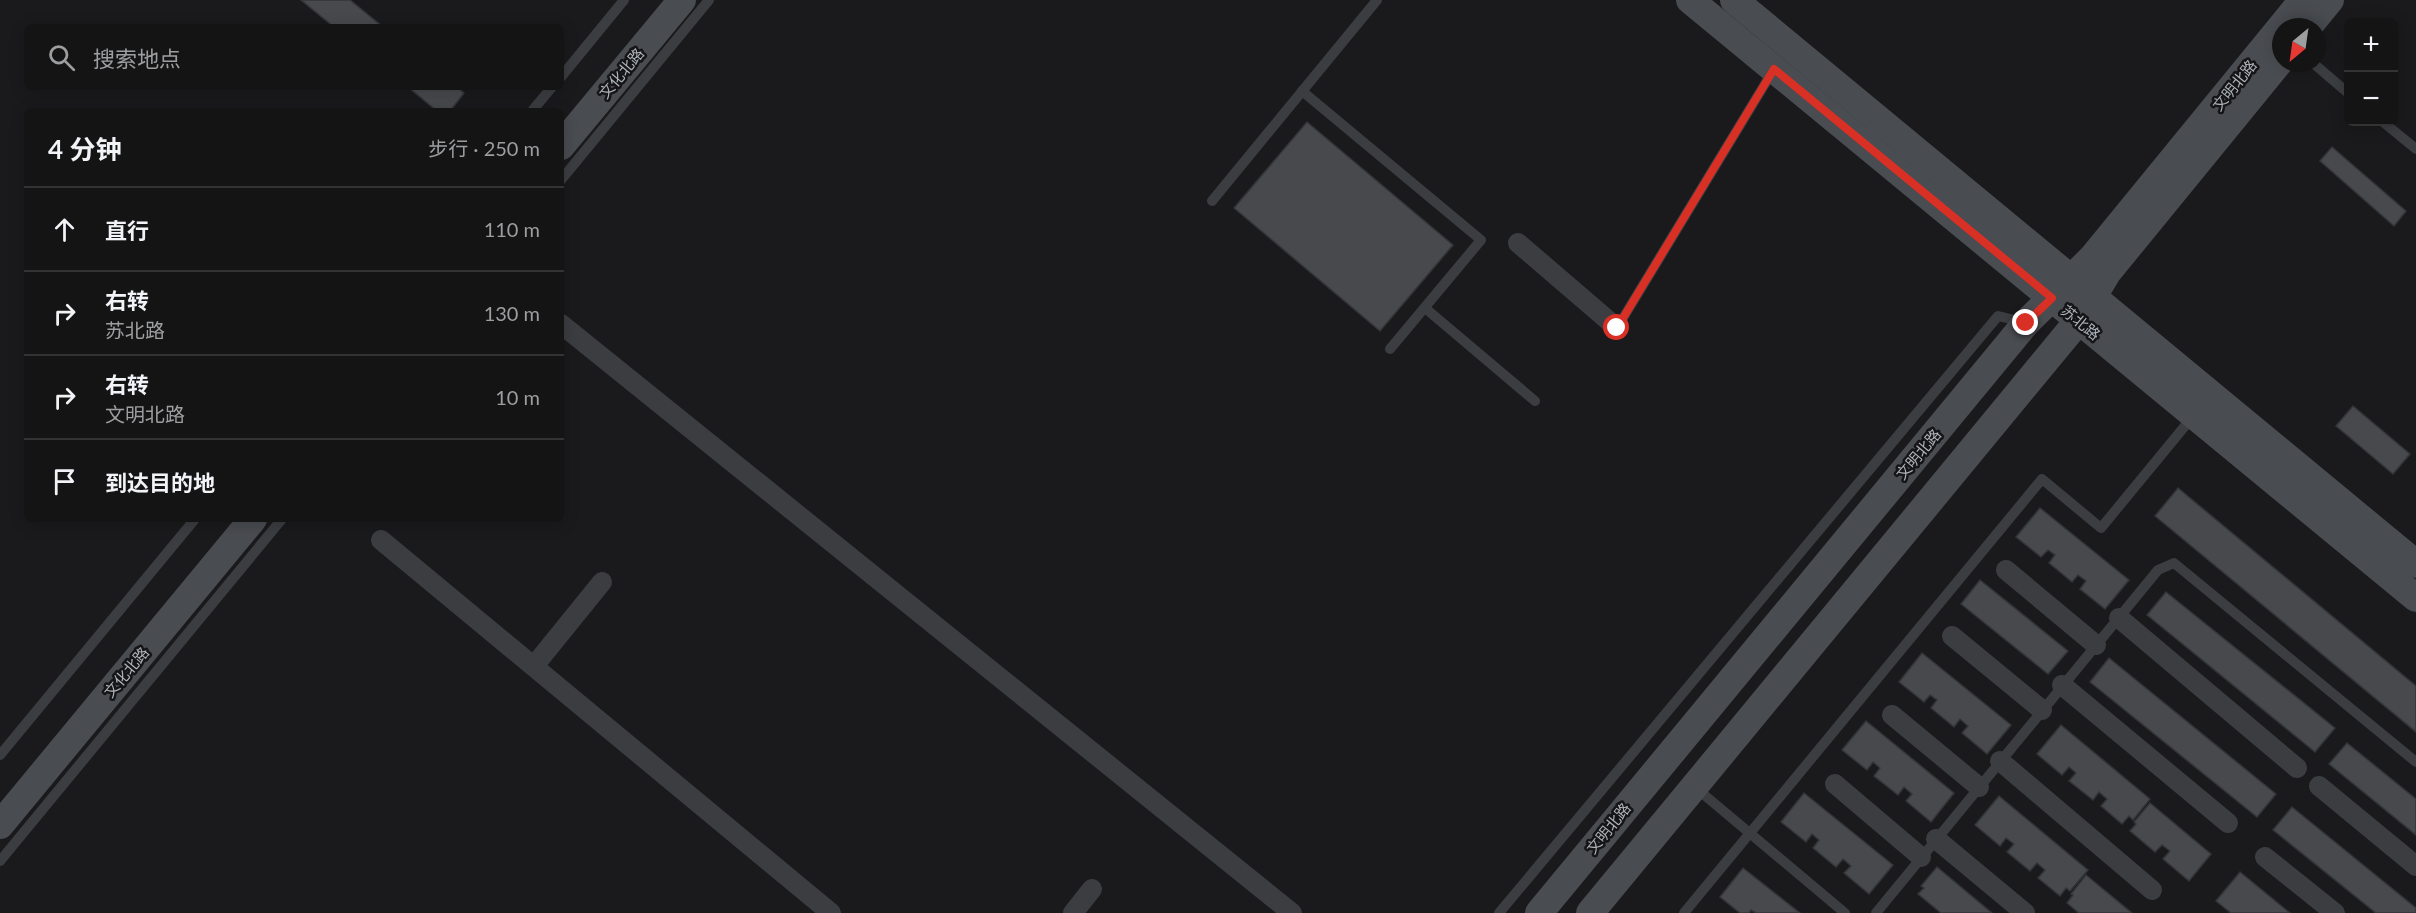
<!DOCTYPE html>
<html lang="zh">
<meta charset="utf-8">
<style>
body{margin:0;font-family:Lato,"Noto Sans SC",sans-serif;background:#212122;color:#f1f3f6}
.controls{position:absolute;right:18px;top:18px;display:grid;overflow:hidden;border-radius:9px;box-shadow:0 3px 15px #0003}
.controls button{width:54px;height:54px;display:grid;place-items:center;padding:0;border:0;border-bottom:2px solid #333334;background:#141415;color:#f1f3f6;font:30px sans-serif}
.compass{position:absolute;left:2272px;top:18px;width:54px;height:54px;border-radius:50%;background:#141415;box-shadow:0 3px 15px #0003;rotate:209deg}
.stop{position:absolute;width:18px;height:18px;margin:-14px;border:4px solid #d93025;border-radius:50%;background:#fff}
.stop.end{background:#d93025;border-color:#fff;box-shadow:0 2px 6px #0008}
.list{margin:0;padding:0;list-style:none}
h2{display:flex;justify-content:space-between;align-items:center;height:78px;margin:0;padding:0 24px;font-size:26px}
h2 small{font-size:20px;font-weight:400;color:#9d9ea0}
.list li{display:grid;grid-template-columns:39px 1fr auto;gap:18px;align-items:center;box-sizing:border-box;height:84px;padding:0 24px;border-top:2px solid #333334}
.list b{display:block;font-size:22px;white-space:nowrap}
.list p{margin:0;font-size:20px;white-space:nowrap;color:#9d9ea0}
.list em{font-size:20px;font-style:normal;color:#9d9ea0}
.icon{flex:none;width:33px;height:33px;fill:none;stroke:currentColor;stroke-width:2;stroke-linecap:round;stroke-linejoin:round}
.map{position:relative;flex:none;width:2416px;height:913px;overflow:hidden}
.search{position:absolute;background:#141415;box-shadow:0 3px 15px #0003;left:24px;top:24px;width:540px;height:66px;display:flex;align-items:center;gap:15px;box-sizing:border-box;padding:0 21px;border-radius:9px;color:#9d9ea0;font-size:22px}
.panel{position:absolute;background:#141415;box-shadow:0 3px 15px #0003;left:24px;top:108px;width:540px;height:414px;border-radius:9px}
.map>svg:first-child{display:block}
.building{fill:#47494c;stroke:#343538;stroke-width:1.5}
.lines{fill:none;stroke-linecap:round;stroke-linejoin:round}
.lane{stroke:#3b3d41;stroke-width:10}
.street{stroke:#3b3d41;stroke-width:20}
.secondary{stroke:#494c51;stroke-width:28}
.route{stroke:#d93025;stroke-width:8}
.labels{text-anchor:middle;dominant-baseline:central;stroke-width:5;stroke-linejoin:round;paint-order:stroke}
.street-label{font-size:15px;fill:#adb4bb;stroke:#151517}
</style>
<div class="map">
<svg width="2416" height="913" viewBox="0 0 2416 913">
<rect width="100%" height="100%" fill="#1a1a1c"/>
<g class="building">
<polygon points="301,0 350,0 383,27 334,27"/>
<polygon points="408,87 457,87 464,93 450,111 437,111"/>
<polygon points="1307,122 1453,245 1380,331 1234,208"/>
<polygon points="2332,147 2406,211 2394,226 2320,161"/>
<polygon points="2353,406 2410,454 2393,474 2336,426"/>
<polygon points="2178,488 2416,686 2416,732 2155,516"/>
<polygon points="2040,508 2129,580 2105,609 2080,589 2086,581 2078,575 2072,582 2049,563 2055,555 2048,550 2041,557 2016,537"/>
<polygon points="1980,580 2068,651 2048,674 1961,604"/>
<polygon points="2166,592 2335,728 2315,752 2147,615"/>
<polygon points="1922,653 2011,725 1987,754 1962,733 1968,726 1960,719 1954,727 1931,708 1937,700 1930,695 1924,702 1899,682"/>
<polygon points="2109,658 2276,794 2257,817 2090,682"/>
<polygon points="1866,721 1954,793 1931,822 1906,801 1912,794 1904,787 1898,795 1874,776 1880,768 1873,762 1867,770 1842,750"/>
<polygon points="2061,725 2150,799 2133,820 2129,816 2122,824 2101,806 2107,799 2099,792 2093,800 2069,781 2076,773 2069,767 2062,775 2037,754"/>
<polygon points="2347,743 2416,799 2416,835 2329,764"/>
<polygon points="1804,793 1893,865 1869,894 1844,873 1851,866 1843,859 1836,867 1813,848 1819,840 1812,834 1806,842 1781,822"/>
<polygon points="1999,796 2088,870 2070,891 2066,888 2060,896 2038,878 2045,870 2037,863 2030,871 2007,852 2014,844 2006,838 2000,846 1975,825"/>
<polygon points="2150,803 2211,854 2189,881 2163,859 2170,851 2162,845 2155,852 2130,831 2136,824 2134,822"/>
<polygon points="2292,807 2416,908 2416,913 2376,913 2273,830"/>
<polygon points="1937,867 1992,913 1941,913 1918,894 1924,888 1921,886"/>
<polygon points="1743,868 1800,913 1756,913 1751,910 1749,913 1740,913 1720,897"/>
<polygon points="2240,872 2290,913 2231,913 2216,901"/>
<polygon points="2086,875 2132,913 2079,913 2067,903 2073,895 2071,894"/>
</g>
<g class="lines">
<g class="lane">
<polyline points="2313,63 2348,93"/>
<polyline points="561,77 624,0"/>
<polyline points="1302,91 1481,240 1390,349"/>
<polyline points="532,111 552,87"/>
<polyline points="2383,122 2416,149"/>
<polyline points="561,180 709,0"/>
<polyline points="1212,201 1377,0"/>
<polyline points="1425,308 1535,401"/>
<polyline points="1617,328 1774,69"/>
<polyline points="0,755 195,519"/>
<polyline points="1696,788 1845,913"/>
<polyline points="0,861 282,519"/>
<polyline points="1499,913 1998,316 2023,322"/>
<polyline points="1684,913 2042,479 2101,528 2194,415"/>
<polyline points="1876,913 2158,570 2174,563 2416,762"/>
</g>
<g class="street">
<polyline points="1518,243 1617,328"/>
<polyline points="561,324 1292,913"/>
<polyline points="381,540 831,913"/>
<polyline points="2006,570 2096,645"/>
<polyline points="2119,618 2297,768"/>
<polyline points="1952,636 2042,710"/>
<polyline points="534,666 602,582"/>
<polyline points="2062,685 2228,823"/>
<polyline points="1892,715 1979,787"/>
<polyline points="2000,761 2152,890"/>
<polyline points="1835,784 1921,857"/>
<polyline points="2319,786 2416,866"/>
<polyline points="1936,839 2025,913"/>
<polyline points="2265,857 2335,913"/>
<polyline points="1073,913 1092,889"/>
</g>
<g class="secondary">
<polyline points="1690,0 2416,598"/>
<polyline points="1734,0 2416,564"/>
<polyline points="2308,27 2330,0"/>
<polyline points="561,146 682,0"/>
<polyline points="0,825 253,519"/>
<polyline points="1539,913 2026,323 2092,258 2303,0"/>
<polyline points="1590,913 2079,320 2107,273 2281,60"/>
</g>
</g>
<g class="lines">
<polyline class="route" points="1617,328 1774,69 2052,298 2026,323"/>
</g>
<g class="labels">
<g class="street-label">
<text transform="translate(621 73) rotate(-50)">文化北路</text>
<text transform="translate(2234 85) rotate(-51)">文明北路</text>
<text transform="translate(2081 322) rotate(39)">苏北路</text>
<text transform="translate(1918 454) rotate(-50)">文明北路</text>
<text transform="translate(126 672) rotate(-50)">文化北路</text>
<text transform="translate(1608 828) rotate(-51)">文明北路</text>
</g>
</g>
</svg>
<div class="controls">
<button>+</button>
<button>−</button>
</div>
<svg class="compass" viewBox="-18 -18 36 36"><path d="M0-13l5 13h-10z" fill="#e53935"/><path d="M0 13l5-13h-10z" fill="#9d9ea0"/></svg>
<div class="stop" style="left:1617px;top:328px"></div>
<div class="stop end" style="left:2026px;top:323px"></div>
<div class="search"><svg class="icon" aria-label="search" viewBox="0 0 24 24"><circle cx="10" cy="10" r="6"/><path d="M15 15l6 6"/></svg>搜索地点</div>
<section class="panel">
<h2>4 分钟<small>步行 · 250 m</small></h2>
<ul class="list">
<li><svg class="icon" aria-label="ahead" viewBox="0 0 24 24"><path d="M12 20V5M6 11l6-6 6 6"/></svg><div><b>直行</b></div><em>110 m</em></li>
<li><svg class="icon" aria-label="right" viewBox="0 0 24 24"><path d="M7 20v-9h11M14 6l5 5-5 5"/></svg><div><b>右转</b><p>苏北路</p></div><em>130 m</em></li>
<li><svg class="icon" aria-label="right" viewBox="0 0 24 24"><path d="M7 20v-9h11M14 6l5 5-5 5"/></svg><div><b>右转</b><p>文明北路</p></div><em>10 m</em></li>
<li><svg class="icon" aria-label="arrive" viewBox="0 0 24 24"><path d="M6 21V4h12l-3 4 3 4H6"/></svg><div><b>到达目的地</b></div></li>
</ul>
</section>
</div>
